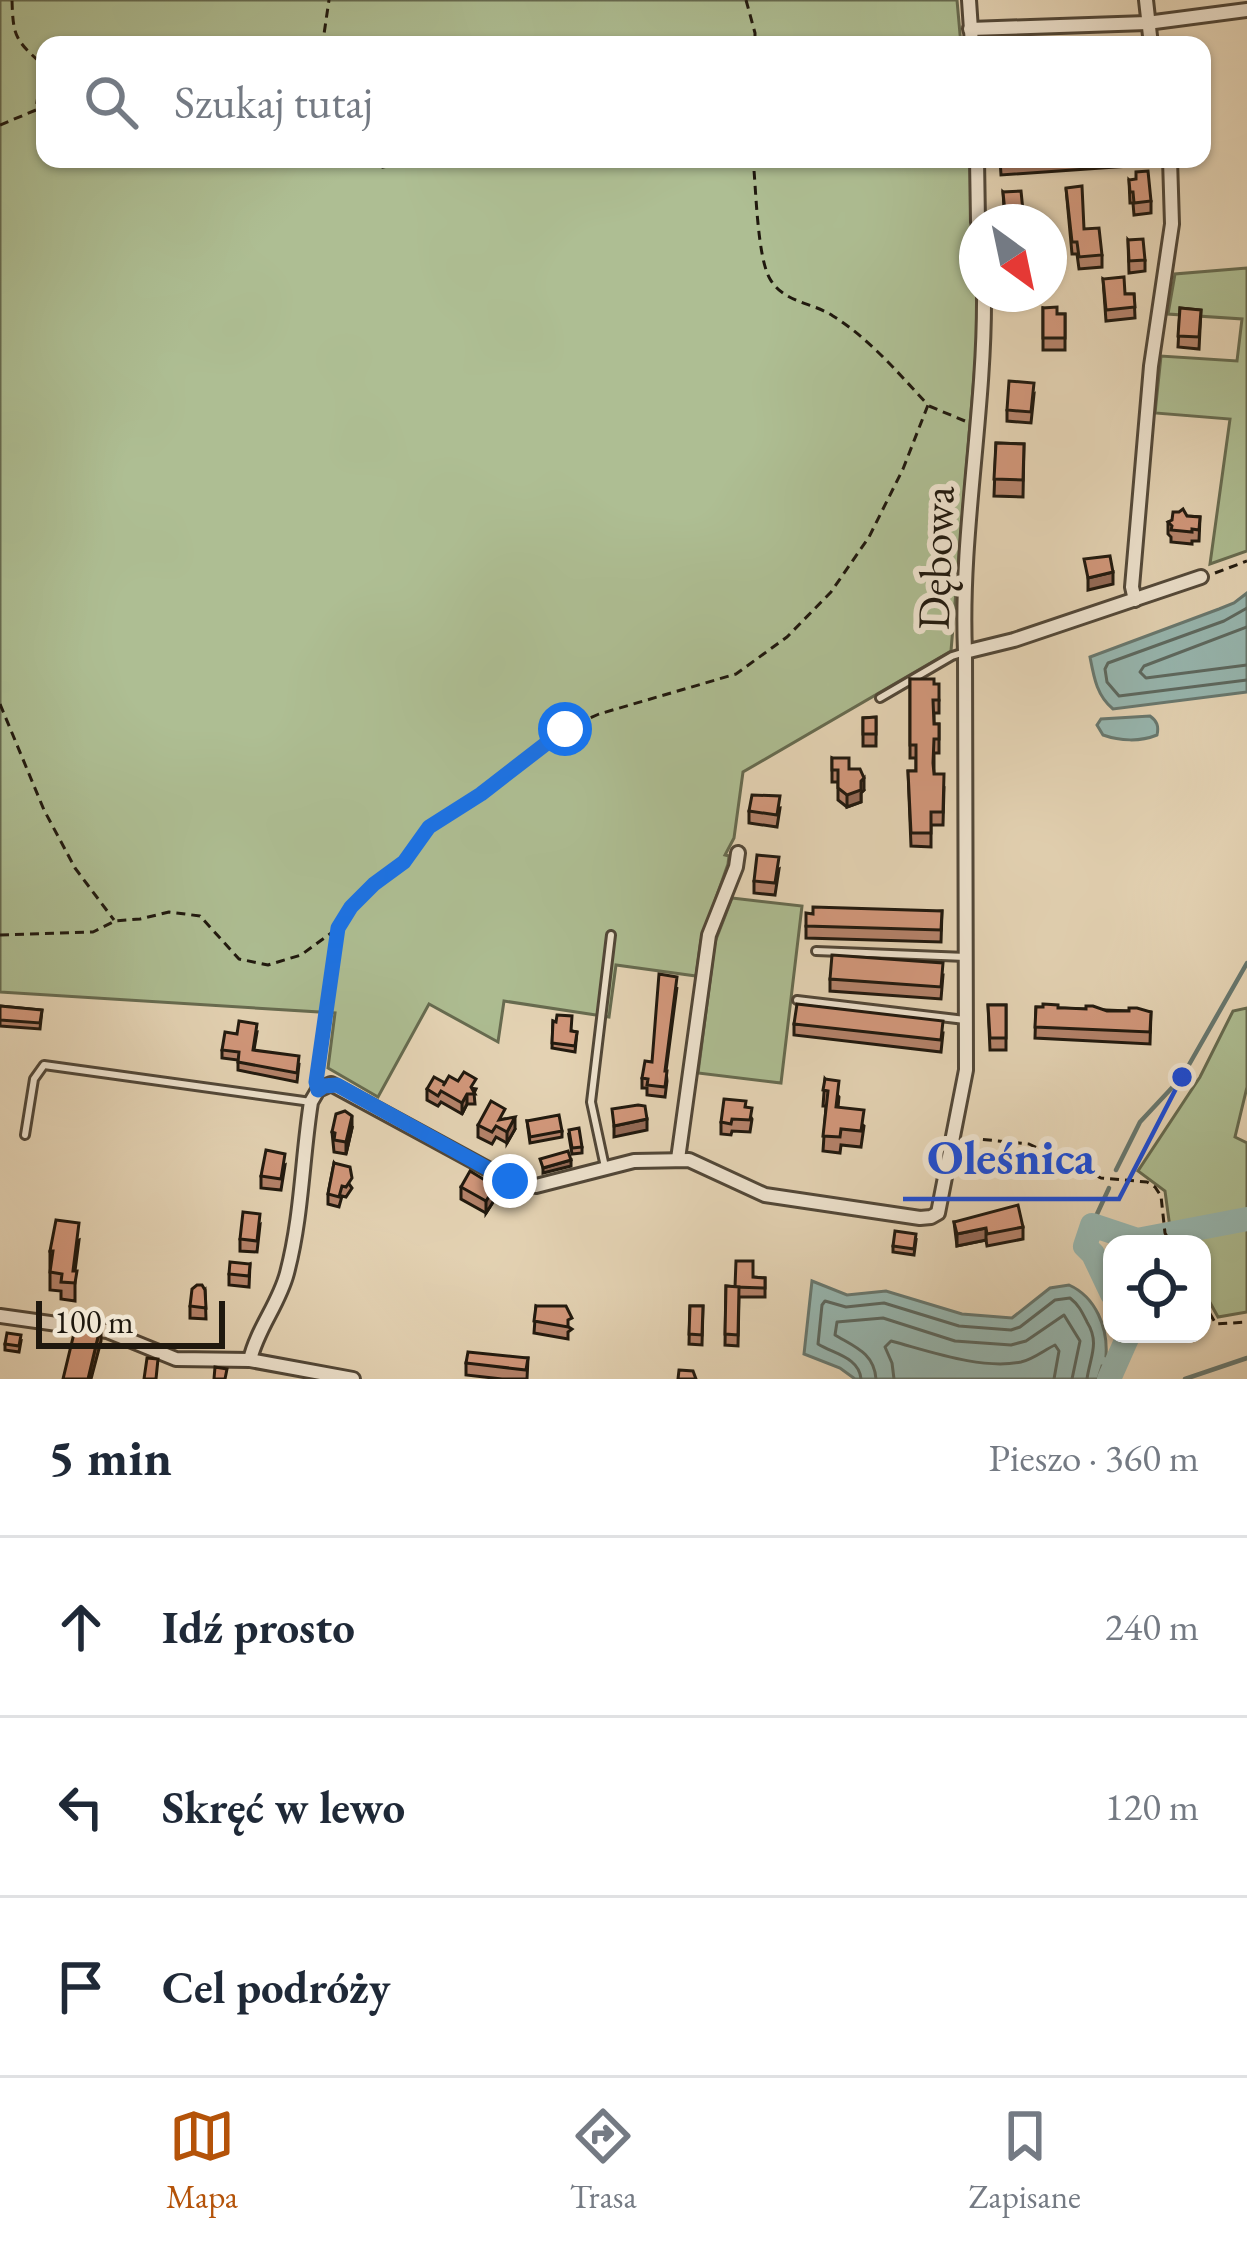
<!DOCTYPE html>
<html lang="pl">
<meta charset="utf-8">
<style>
body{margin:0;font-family:"EB Garamond",serif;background:#f6f6f7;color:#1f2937}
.controls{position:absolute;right:36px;bottom:36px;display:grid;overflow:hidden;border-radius:24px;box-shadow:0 3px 9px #0004}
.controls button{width:108px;height:108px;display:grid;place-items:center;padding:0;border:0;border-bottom:3px solid #e0e1e3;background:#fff;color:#1f2937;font:60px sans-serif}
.compass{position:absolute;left:959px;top:204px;width:108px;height:108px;border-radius:50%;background:#fff;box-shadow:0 3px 9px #0004;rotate:147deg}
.scale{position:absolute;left:36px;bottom:30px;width:189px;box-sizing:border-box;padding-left:12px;border:6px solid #1f180e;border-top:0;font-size:33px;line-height:42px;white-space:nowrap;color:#1f180e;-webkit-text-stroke:9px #efe4d0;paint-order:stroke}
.stop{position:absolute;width:36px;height:36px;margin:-27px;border:9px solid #1a73e8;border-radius:50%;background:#fff}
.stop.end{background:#1a73e8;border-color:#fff;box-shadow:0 3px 12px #0008}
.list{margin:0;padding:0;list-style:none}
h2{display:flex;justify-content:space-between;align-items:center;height:156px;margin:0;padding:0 48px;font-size:51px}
h2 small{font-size:39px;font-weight:400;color:#747a83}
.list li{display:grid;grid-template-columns:78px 1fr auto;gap:36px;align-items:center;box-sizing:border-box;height:180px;padding:0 48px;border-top:3px solid #e0e1e3}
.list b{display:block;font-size:45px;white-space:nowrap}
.list em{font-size:39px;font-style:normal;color:#747a83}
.icon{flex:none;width:66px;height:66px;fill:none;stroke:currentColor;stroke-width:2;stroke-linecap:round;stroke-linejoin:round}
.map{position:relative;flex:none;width:1247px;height:1379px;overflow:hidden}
.search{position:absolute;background:#fff;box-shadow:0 3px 9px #0004;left:36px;right:36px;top:36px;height:132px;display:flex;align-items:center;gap:30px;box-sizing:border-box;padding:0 42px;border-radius:24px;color:#747a83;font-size:45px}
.sheet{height:696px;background:#fff}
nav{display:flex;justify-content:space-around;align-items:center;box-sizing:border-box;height:168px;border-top:3px solid #e0e1e3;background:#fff;font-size:33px;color:#747a83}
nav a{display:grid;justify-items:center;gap:6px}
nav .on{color:#b45309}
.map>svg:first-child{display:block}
.green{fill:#aebe93;stroke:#666b50;stroke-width:3}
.water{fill:#97b8b2;stroke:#677870;stroke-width:3}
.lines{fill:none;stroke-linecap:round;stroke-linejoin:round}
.shore{stroke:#5b6860;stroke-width:3}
.stream{stroke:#677870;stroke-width:4.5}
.river{stroke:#97b8b2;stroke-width:24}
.service-casing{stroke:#514738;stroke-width:12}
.minor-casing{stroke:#514738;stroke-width:18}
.path{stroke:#1f180e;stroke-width:3;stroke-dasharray:9 6;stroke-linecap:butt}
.service{stroke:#efe4d0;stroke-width:6}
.minor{stroke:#efe4d0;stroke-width:12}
.wall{fill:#b5836b;stroke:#1f180e;stroke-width:3}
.shaded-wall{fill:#946a57;stroke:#1f180e;stroke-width:3}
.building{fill:#d3987c;stroke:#1f180e;stroke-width:3}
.route{stroke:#1a73e8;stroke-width:15}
.labels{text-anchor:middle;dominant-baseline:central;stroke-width:12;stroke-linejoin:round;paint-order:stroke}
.street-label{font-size:45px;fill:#1f180e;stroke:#efe4d0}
.leader{fill:none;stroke:#1d4ed8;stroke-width:4.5}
.callout-dot{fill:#1d4ed8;stroke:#efe4d0;stroke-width:4.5}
.callout-label{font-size:48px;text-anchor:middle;font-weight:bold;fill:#1d4ed8;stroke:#efe4d0;stroke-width:12;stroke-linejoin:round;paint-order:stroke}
</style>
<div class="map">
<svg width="1247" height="1379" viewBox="0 0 1247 1379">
<rect width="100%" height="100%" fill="#e6d5b6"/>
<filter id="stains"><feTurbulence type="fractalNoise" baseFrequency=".00167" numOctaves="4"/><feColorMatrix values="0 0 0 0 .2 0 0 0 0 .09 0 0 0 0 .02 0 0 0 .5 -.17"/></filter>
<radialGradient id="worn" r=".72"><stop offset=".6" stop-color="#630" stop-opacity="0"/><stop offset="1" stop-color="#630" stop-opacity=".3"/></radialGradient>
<g class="green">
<polygon points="0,0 957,0 961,45 45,45 45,159 970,159 980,305 951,651 743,772 734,838 725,855 729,856 728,864 701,940 696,976 616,965 609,1017 504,1001 498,1042 429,1004 378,1097 328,1068 335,1013 0,992"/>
<polygon points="1247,268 1247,551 1210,564 1230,419 1155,413 1161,356 1237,361 1242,319 1168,314 1175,274"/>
<polygon points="732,898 802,906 781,1083 698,1073 715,942"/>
<polygon points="1247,1008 1247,1087 1235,1137 1247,1143 1247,1312 1218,1317 1202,1288 1202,1244 1178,1244 1170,1228 1165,1191 1138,1171 1200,1077 1233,1011"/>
</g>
<g class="water">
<path d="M1247 593V692L1113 709C1097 696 1094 678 1090 657L1219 609 1234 603Z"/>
<path d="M1150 716C1157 721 1159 726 1157 735 1140 742 1120 741 1103 735L1097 725 1101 719Z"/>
<path d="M812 1281 847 1295 886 1291 962 1314 1012 1318 1050 1288 1069 1285C1096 1297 1108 1328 1106 1356L1112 1359 1108 1366H1102L1098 1379H855L840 1368 804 1354Z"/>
</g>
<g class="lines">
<g class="shore">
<polyline points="1247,608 1224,621 1108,663 1105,669 1107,682 1119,696 1247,680"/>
<polyline points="1247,627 1144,666 1140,672 1146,678 1247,665"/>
<path d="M861 1379C859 1357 834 1354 818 1344L822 1305 825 1301 846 1307 884 1303 959 1326 1011 1330 1020 1327 1055 1300 1070 1298C1079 1305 1082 1312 1087 1322 1100 1343 1090 1357 1087 1379"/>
<path d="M876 1379C874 1353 855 1347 835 1335L837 1322 883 1318 955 1341 1011 1345 1026 1341 1064 1315 1080 1341 1072 1379"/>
<path d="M894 1379 892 1363 885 1347 891 1341C929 1351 981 1370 1021 1362 1034 1359 1044 1350 1055 1345L1059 1351 1054 1379"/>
</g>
<g class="stream">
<polyline points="1116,1170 1140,1122 1182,1077 1247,963"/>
<polyline points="1092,1225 1109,1188"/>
<polyline points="1185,1379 1247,1358"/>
</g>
<g class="river">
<polyline points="1112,1294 1093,1254 1085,1246 1092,1225 1137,1240 1247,1219"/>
<polyline points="1109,1379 1129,1334"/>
</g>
<defs>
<g id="service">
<polyline points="880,698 952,656 965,652"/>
<polyline points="816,951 966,957"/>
<polyline points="797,1000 965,1020"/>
<polyline points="25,1135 34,1079 44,1065 311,1102"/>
<polyline points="605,1167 591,1102 611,935"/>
</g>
<g id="minor">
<polyline points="969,0 972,45"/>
<polyline points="1146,0 1151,45"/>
<polyline points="970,29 1147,23 1247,10"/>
<polyline points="977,159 978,222"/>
<path d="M984 294C985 414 960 533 965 652L1014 640 1201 577"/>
<polyline points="1135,600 1132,587 1151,366 1172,224 1170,159"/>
<polyline points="678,1159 709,935 736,867 738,853"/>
<polyline points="0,1316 107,1331 176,1359 250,1360 353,1379"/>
<path d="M250 1360C257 1329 279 1304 287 1273 302 1216 302 1159 311 1102L318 1090 331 1084 510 1181 536 1186 634 1161 689 1160 765 1195 920 1218 931 1217 938 1213 966 1070 965 652"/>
</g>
</defs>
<use href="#service" class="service-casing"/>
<use href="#minor" class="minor-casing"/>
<g class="path">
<polyline points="746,0 755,33 755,45"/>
<polyline points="318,45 323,41 329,0"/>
<path d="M0 125 36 110 42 64C15 40 13 36 12 0"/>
<polyline points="929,406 965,421"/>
<polyline points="1215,573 1247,561"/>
<polyline points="0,704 44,810 75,868 114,920"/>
<path d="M0 935 93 932 115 921 140 919 169 912 200 916 239 959 268 965 301 955 338 928 351 907 373 884 404 861 429 827 481 793 565 729 599 714 736 674 787 637 831 592 869 537 903 469 928 405C899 374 870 339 833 316 812 302 784 303 770 279 757 257 756 186 753 159"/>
<polyline points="317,1077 337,932"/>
<polyline points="968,1138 1029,1144 1101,1178 1147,1182 1155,1187 1161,1196 1165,1233 1171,1244"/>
<polyline points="1202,1300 1216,1324 1247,1322"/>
</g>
<use href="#service" class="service"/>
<use href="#minor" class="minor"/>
</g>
<g class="wall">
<polygon points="382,159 426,159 383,167"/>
<polygon points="1000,159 1148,159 1148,160 1143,160 1143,165 1001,175"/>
<polygon points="1129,180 1151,201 1151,213 1134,215 1133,203 1130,203"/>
<polygon points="1066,188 1084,229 1102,255 1102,267 1079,269 1077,254 1072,254"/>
<polygon points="1003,192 1023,211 1023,222 1005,222"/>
<polygon points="1128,240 1145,260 1145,271 1129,273"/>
<polygon points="1103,279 1125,294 1134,294 1135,318 1106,321"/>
<polygon points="1043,308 1057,314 1065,314 1065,350 1043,350"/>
<polygon points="1180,308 1201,310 1199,349 1178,347"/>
<polygon points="1034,394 1031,423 1007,421 1007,410"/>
<polygon points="996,443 1024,444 1023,497 994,496"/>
<polygon points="1187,516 1200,517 1199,541 1192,541 1192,544 1171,542 1171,537 1168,534 1168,522"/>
<polygon points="910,679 934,684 939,700 939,713 934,713 934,724 939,724 939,753 934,753 934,774 944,787 943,825 931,825 931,847 911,846 908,771 916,771 916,758 910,758"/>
<polygon points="876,717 876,746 863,746 863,718"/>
<polygon points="832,758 849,769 864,790 861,793 861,802 847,807 838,800 838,782 832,782"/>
<polygon points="780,808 777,827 749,823 749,811"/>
<polygon points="779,869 775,895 754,893 754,881"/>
<polygon points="942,911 941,942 806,938 806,926"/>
<polygon points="943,975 941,999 830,991 830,979"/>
<polygon points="677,987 666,1071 667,1081 665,1097 647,1095 647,1088 642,1088 642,1078 652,1062"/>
<polygon points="988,1005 1006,1005 1006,1050 990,1050"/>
<polygon points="0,1006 42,1010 40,1029 0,1026"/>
<polygon points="1036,1007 1151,1012 1150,1044 1035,1038"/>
<polygon points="553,1021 572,1031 577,1032 575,1052 552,1048"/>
<polygon points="794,1024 943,1033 941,1052 794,1035"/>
<polygon points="257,1032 254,1050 299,1064 297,1082 238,1070 238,1060 222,1058 222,1050 237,1034"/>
<polygon points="825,1079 839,1097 838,1107 864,1126 861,1147 841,1145 840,1153 823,1151 826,1106 823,1106"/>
<polygon points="445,1084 476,1089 474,1093 475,1104 467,1104 462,1114 441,1102 438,1106 427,1100 427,1089"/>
<polygon points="745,1107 752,1119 750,1132 732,1131 731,1135 721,1134 721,1122"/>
<polygon points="505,1119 515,1129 507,1143 496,1137 492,1144 478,1137 478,1125"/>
<polygon points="527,1121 562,1131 562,1137 530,1143"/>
<polygon points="352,1128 346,1154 334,1152 332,1132"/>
<polygon points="569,1136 582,1147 582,1153 572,1154"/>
<polygon points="334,1163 352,1188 346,1197 342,1196 339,1207 328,1204 328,1194"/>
<polygon points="285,1165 281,1190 261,1188 261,1176"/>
<polygon points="461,1187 488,1188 493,1202 486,1213 461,1199"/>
<polygon points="954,1222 1023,1227 1023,1239 987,1246 986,1240 957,1246"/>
<polygon points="260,1225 257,1252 240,1251 240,1239"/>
<polygon points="79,1240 75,1271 75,1301 61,1299 61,1291 50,1290 50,1251"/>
<polygon points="916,1240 914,1255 893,1252 893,1246"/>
<polygon points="250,1264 249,1287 229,1285 229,1274"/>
<polygon points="753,1277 765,1278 765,1297 739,1297 738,1346 725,1345 726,1286 735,1287"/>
<polygon points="205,1290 206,1319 190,1318 190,1306"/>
<polygon points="536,1306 572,1329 568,1332 568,1339 534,1333"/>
<polygon points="690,1306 703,1306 702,1345 689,1344"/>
<polygon points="21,1341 19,1352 5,1350 5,1344"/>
<polygon points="528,1358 527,1379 502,1379 466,1375 466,1363"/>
</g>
<g class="shaded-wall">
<polygon points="1113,572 1113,584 1088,590 1088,578"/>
<polygon points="864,778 864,790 861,793 861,802 847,807 847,795"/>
<polygon points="467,1094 467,1104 462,1114 462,1103"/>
<polygon points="352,1116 352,1128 346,1154 346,1142"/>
<polygon points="515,1117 515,1129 507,1143 507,1132"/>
<polygon points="647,1119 647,1130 614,1137 614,1126"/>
<polygon points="571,1160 571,1166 543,1173 543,1168"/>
<polygon points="493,1190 493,1202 486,1213 486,1201"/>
<polygon points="986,1228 986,1240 957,1246 957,1234"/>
<polygon points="101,1324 101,1341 91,1379 88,1379"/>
</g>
<g class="building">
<polygon points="1128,40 1128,45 1112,45 1112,41"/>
<polygon points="1001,159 1061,159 1001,163"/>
<polygon points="1148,171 1151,201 1134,203 1133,192 1130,192 1129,180 1136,179 1136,172"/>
<polygon points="1082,186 1084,229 1099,228 1102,255 1079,257 1077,242 1072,242 1066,188"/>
<polygon points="1021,191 1023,211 1005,213 1003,192"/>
<polygon points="1143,239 1145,260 1129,261 1128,240"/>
<polygon points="1124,277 1125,294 1134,294 1135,307 1106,310 1103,279"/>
<polygon points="1057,307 1057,314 1065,314 1065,338 1043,338 1043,308"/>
<polygon points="1180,308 1201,310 1199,337 1178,336"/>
<polygon points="1009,381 1034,383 1031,412 1007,410"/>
<polygon points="996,443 1024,444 1023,480 994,479"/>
<polygon points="1183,509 1187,516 1200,517 1199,530 1192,529 1192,532 1171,530 1172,526 1168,522 1172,520 1173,512 1179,512"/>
<polygon points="1110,556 1113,572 1088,578 1084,559"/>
<polygon points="910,679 934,679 934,684 939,684 939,700 933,700 934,724 939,724 939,739 934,739 933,763 934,774 944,774 943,812 931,812 931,833 911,833 908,771 916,771 916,745 910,745"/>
<polygon points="876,717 876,734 863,734 863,718"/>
<polygon points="832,758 849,758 849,769 860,769 864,778 861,781 861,790 847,795 838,788 838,770 832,770"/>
<polygon points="752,795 780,796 777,815 749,811"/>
<polygon points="757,855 779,857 775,883 754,881"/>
<polygon points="813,907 942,911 941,930 806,926 806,913 813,914"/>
<polygon points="832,955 943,963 941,987 830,979"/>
<polygon points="659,974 677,977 665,1071 667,1071 665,1087 647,1085 648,1079 642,1078 645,1061 652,1062"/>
<polygon points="797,1004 943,1021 941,1040 794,1024"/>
<polygon points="1043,1004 1058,1005 1058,1008 1065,1008 1086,1009 1086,1006 1093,1006 1107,1011 1129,1011 1129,1008 1137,1008 1151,1012 1150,1032 1035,1027 1036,1007 1043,1007"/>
<polygon points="988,1005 1006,1005 1006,1038 990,1038"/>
<polygon points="0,1006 42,1010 40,1023 0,1020"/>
<polygon points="557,1015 572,1016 571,1031 577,1032 575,1046 552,1043 553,1021 556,1022"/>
<polygon points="239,1021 257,1024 253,1050 299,1056 297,1073 238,1062 239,1052 222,1050 225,1032 237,1034"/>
<polygon points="464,1072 476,1079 471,1087 475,1094 467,1094 462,1103 441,1091 438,1096 427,1089 434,1077 445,1083 443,1086 449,1076 458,1081"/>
<polygon points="825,1079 839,1081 836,1107 864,1110 861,1131 841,1129 840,1137 823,1136 828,1091 823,1090"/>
<polygon points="724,1099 746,1101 745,1107 752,1108 750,1120 732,1119 731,1124 721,1122"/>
<polygon points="491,1101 505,1109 499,1120 515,1117 507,1132 496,1126 492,1132 478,1125"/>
<polygon points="638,1105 645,1106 647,1119 614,1126 612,1109"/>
<polygon points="345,1111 352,1116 346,1142 334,1140 335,1133 332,1132 336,1114"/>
<polygon points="559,1115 562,1131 530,1137 527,1121"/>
<polygon points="579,1128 582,1147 572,1148 569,1130"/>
<polygon points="266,1150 285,1154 281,1179 261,1176"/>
<polygon points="568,1151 571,1160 543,1168 540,1159"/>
<polygon points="334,1163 350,1167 352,1178 346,1187 342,1186 339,1197 328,1194"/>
<polygon points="470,1171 488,1182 486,1186 493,1190 486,1201 461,1187"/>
<polygon points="1018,1205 1023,1227 987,1234 986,1228 957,1234 954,1222"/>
<polygon points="243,1212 260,1214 257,1241 240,1239"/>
<polygon points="56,1220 79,1223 73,1271 77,1271 75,1283 61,1282 62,1274 50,1272 53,1251 50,1251"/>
<polygon points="895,1231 916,1234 914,1249 893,1246"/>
<polygon points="736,1261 753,1261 753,1277 765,1278 765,1288 735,1287"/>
<polygon points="230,1262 250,1264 249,1276 229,1274"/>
<polygon points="197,1285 202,1285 205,1290 206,1308 190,1306 192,1289"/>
<polygon points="726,1286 739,1287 738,1335 725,1334"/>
<polygon points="536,1306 566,1306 572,1318 568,1320 568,1327 534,1321"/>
<polygon points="690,1306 703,1306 702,1335 689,1334"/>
<polygon points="77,1321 101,1324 88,1379 63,1379"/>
<polygon points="7,1333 21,1335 19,1346 5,1344"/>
<polygon points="468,1352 528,1358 526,1370 466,1363"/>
<polygon points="147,1358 158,1359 156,1379 144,1379"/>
<polygon points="215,1367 227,1369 225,1379 214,1379"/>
<polygon points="679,1370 693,1371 696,1379 678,1379"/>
</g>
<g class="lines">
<polyline class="route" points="510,1181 337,1085 324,1086 318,1090 316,1082 338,928 351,907 374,884 404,862 429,827 481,794 565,729"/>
</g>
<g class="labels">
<g class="street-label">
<text transform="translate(935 558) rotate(-88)">Dębowa</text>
</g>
</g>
<path class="leader" d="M1182 1077L1119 1199H903"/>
<circle class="callout-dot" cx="1182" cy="1077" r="12"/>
<g class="callout-label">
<text x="1011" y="1174">Oleśnica</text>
</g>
<rect width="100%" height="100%" filter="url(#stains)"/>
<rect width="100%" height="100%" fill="url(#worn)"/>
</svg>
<div class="controls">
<button><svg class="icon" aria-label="locate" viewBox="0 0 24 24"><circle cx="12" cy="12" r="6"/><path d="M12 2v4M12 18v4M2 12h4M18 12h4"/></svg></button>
</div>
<svg class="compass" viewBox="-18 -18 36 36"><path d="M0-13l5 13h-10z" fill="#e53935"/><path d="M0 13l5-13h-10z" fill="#747a83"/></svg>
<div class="scale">100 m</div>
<div class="stop" style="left:565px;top:729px"></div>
<div class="stop end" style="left:510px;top:1181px"></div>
<div class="search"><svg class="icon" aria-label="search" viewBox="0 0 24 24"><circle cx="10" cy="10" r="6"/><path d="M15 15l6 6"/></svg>Szukaj tutaj</div>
</div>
<section class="sheet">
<h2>5 min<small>Pieszo · 360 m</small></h2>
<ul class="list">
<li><svg class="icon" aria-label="ahead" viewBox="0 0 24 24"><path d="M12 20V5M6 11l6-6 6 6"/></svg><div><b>Idź prosto</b></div><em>240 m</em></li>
<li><svg class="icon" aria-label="left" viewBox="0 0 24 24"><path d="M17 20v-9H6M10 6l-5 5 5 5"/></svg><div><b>Skręć w lewo</b></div><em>120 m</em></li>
<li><svg class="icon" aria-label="arrive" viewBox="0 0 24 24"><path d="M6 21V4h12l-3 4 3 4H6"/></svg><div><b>Cel podróży</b></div></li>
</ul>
</section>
<nav>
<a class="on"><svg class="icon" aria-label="map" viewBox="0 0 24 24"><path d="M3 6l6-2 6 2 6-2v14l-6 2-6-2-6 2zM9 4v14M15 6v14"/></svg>Mapa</a>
<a><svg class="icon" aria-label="directions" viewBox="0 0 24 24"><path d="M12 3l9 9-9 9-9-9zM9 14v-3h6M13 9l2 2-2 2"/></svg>Trasa</a>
<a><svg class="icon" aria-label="saved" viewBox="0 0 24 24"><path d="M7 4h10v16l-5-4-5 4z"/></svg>Zapisane</a>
</nav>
